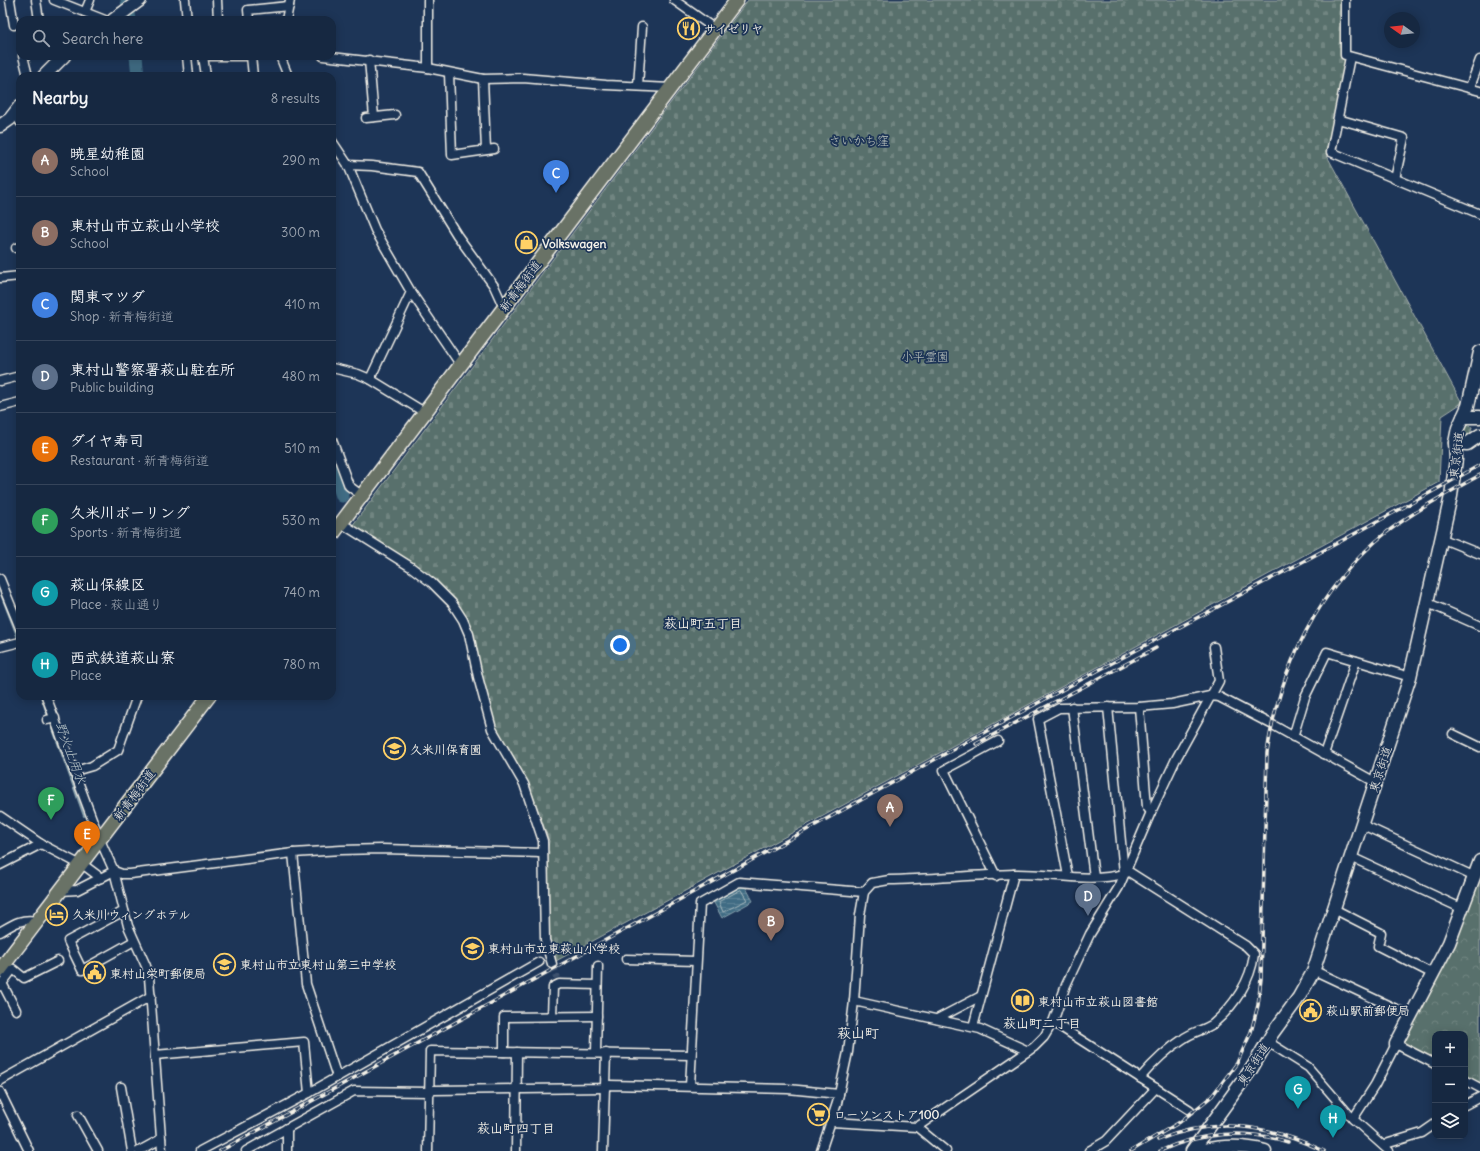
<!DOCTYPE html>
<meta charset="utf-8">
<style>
body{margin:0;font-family:Delius,"Klee One",sans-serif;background:#1f3048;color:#f1f3f6}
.controls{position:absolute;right:12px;bottom:12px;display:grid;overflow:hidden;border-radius:8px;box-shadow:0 2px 10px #0003}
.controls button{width:36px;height:36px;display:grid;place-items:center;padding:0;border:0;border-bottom:1px solid #35445a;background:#162841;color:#f1f3f6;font:20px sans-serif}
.compass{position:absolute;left:1384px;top:12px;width:36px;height:36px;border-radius:50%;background:#162841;box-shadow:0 2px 10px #0003;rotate:285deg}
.you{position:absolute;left:620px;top:645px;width:14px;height:14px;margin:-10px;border:3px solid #fff;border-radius:50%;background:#1a73e8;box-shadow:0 0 0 6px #1a73e833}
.badge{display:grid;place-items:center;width:26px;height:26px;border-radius:50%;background:#d93025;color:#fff;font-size:13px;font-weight:700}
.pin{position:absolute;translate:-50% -33px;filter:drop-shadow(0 1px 2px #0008)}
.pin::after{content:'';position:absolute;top:21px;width:14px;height:12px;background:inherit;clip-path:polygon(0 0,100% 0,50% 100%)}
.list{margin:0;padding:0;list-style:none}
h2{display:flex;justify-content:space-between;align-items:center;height:52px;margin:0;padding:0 16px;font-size:17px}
h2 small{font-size:13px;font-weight:400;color:#9ea6b1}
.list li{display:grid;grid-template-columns:26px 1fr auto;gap:12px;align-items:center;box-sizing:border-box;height:72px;padding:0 16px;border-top:1px solid #35445a}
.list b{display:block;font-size:15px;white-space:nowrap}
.list p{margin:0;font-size:13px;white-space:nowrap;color:#9ea6b1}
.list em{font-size:13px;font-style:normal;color:#9ea6b1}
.icon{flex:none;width:22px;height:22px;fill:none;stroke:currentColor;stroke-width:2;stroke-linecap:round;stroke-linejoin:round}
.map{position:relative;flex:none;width:1480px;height:1151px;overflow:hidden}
.search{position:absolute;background:#162841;box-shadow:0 2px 10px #0003;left:16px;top:16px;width:320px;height:44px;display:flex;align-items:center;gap:10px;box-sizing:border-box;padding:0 14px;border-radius:12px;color:#9ea6b1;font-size:15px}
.panel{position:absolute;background:#162841;box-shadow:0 2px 10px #0003;left:16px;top:72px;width:320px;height:628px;border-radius:12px}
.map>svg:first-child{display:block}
.grass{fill:url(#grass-dots);stroke:#a6b0aa}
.forest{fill:url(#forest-crowns);stroke:#a6b0aa}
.cemetery{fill:url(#cemetery-stones);stroke:#a6b0aa}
.water{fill:url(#water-rules);stroke:#88a1ac}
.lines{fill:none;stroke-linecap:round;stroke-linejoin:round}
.shore{stroke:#acbcc0;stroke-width:1}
.stream{stroke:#88a1ac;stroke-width:2}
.river{stroke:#406c84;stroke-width:13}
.street-tunnel{stroke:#3d516d;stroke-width:8;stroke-dasharray:8 4;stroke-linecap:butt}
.street-casing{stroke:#f4f1e8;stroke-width:11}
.secondary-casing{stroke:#f4f1e8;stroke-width:15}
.primary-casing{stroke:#f4f1e8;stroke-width:16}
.street{stroke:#1d3557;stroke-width:8}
.secondary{stroke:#1d3557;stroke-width:12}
.primary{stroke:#697266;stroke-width:13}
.rail-casing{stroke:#f4f1e8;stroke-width:3.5}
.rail{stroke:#1d3557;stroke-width:2;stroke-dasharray:6;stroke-linecap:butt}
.labels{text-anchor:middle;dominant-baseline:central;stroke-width:3.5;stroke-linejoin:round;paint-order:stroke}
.poi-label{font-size:12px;font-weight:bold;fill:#f4f1e8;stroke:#1d3557;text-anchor:start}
.park-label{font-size:12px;fill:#bdc4bd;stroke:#1d3557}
.street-label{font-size:12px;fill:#f4f1e8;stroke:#1d3557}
.neighbourhood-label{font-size:13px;font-weight:bold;fill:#f4f1e8;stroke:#1d3557}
.water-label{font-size:13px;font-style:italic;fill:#b5c2c5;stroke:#1d3557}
.quarter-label{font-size:14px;font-weight:bold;fill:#f4f1e8;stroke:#1d3557}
</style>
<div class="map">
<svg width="1480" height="1151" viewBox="0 0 1480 1151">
<defs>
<pattern id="grass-dots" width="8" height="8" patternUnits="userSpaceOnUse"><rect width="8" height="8" fill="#58706c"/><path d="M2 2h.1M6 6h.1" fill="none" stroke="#718581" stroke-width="1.8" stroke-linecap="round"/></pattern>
<pattern id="forest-crowns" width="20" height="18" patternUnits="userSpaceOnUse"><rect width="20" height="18" fill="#58706c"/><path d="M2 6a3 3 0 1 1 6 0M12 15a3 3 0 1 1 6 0" fill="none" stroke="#718581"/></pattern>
<pattern id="cemetery-stones" width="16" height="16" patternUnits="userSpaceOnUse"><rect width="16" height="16" fill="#58706c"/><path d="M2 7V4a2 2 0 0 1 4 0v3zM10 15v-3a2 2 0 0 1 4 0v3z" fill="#718581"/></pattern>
<pattern id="water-rules" width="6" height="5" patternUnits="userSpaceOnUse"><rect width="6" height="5" fill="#406c84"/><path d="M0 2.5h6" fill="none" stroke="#5c8195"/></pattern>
</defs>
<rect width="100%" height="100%" fill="#1d3557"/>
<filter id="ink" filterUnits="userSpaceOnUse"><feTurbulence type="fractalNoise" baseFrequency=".025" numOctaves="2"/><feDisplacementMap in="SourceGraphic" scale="8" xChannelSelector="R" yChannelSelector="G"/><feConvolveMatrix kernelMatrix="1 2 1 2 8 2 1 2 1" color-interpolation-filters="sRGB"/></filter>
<g filter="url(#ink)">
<polygon class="grass" points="1466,425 1472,427 1469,439 1460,437 1464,426"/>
<polygon class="forest" points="1480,871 1480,1086 1465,1077 1465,1034 1435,1034 1435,1061 1402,1042"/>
<polygon class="cemetery" points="748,0 1342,0 1349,60 1327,156 1462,403 1442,416 1439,482 554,962 547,939 546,862 549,841 528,782 493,728 472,632 455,604 352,526"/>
<polygon class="water" points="744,884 753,901 722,918 713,901"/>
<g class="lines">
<polygon class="shore" points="741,890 747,900 723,912 719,902"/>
<g class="stream">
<polyline points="0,592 19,641"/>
<polyline points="41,696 48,717"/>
<polyline points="50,721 84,816"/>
</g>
<g class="river">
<polyline points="127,0 130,20"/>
<polyline points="136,56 138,76"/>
<polyline points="332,465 342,496"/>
</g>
<polyline class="street-tunnel" points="552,964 557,978"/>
<defs>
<g id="street">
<polyline points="10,0 14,25"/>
<polyline points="36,0 39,20"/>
<polyline points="54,0 105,20"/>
<polyline points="185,0 187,20"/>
<polyline points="217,0 218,20"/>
<polyline points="428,0 428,68"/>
<polyline points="674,0 715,29"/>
<polyline points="1345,0 1345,55 1480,91"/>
<polyline points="85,12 90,0"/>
<polyline points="249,20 248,10 289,6"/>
<polyline points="286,20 290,0"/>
<polyline points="23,56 28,76"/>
<polyline points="187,56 189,76"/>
<polyline points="203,56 206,76"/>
<polyline points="209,56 249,56"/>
<polyline points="251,56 253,76"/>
<polyline points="280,56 288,76"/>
<polyline points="323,56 428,68 483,79 523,78 606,85 671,88"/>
<polyline points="1350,57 1331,152 1480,214"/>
<polyline points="369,60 374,117"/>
<polyline points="449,73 452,155 494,149"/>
<polyline points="483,79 486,150"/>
<polyline points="638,86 642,27"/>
<polyline points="1470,87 1480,60"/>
<polyline points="15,112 20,122"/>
<polyline points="366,118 395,115"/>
<polyline points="1338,119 1404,138 1395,179"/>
<polyline points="332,141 348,165 375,230 411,292 460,364"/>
<polyline points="348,165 372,166 418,172 457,235 494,286 504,308"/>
<polyline points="16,248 20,247"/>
<polyline points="0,278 20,276"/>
<polyline points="332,368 358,374 370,379 424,412"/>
<polyline points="370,379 411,292"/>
<polyline points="0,381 20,376"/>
<polyline points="0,407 20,402"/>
<polyline points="332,440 349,486 361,495"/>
<polyline points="341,523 411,567 432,583 452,603 463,620 469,634 478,677 492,729 524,784 543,841 545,940 552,964"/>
<polyline points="1443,539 1480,554"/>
<polyline points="0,579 20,628"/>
<polyline points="1428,603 1480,626"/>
<polyline points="0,647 20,642"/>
<polyline points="46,696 100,840 114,871 128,926 146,966 149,977 162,1151"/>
<polyline points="1072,707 1094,877"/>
<polyline points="1108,707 1124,873"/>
<polyline points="1139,707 1147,807 1151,812"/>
<polyline points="47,720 55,718"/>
<polyline points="1453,734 1480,747"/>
<polyline points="1293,737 1305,697 1327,652 1410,677"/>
<polyline points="1324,754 1356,661"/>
<polyline points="75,771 92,766 118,750 137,696"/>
<polyline points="0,816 41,844 79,864"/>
<polyline points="1363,825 1475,877"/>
<polyline points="293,853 306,984 337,1077"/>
<polyline points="1351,857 1463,909"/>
<polyline points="81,863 101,878"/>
<polyline points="0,865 41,844"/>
<path d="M1126 870 1246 946 1254 954C1251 981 1234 1006 1213 1024 1204 1030 1192 1032 1183 1039 1166 1050 1153 1063 1140 1078"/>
<polyline points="996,876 944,770 998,741"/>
<polyline points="1068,876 1038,719 1059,708 1139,707 1172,704 1210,696 1219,697 1271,724 1375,782"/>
<polyline points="61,891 77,890 114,871 122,874 130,874 293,853 341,850 382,849 543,853"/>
<polyline points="1334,909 1381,933 1378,946 1433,974"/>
<polyline points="124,911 68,941 82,970 134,941"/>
<path d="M0 932C13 924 21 918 37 921"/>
<polyline points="626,959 696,961"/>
<polyline points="1313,970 1411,1016"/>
<polyline points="2,983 16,1010"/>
<polyline points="0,986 13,969 24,978 58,961"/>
<polyline points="854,1001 980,1029 1028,1051"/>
<polyline points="552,1016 553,987 559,984 597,985"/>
<polyline points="937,1019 981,996"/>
<polyline points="1053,1022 1190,1110"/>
<polyline points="973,1027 1014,874"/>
<polyline points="1268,1042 1308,1067 1353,1119 1389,1151"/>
<polyline points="504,1052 504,1017 597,1016"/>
<polyline points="596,1053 598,966"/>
<polyline points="155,1055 304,1042 309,1093"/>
<polyline points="1465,1080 1480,1088"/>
<polyline points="0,1081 151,996"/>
<polyline points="690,1086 700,904 739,882 864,892"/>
<polyline points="121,1087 132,1151"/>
<polyline points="0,1092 29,1151"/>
<polyline points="1465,1105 1480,1097"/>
<polyline points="78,1115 98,1151"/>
<polyline points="1353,1119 1375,1085 1396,1044 1435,1064"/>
<polyline points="832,1122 917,1127 1034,1047 1044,1037 1053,1022 1066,985 1090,934 1119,887 1151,812 1176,759 1219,681 1214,647"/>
<polyline points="917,1127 946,1151"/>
<polyline points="1384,1146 1389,1143 1422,1133 1435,1124"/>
<polyline points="139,1151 161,1139"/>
<polyline points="200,1151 309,1093 539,962"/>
<polyline points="246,1151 354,1091 429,1092 434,1090 605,1088 609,1085 788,1089 839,1094"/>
<polyline points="287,1151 287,1128"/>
<polyline points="428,1151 430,1051 691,1055"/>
<polyline points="516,1151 517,1052"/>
<polyline points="603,1151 606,1053"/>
<path d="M821 1151 837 1103 848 1052 854 1001 860 915 864 892 872 883 889 880C931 879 973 875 1014 874 1050 873 1089 883 1124 874"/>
<polyline points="1089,1151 1106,1141 1156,1088"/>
</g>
<g id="secondary">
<polyline points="113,20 140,0"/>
<polyline points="44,76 64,56"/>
<polyline points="0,126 10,119 20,106"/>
<polyline points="1463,417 1480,417"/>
<polyline points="1455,443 1467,444 1480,435"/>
<polyline points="1396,1044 1449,943 1480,861"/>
<polyline points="1192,1151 1252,1068 1272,1034 1299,997 1313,972 1410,677 1451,496 1456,459 1455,443 1458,428 1468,406 1480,352"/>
<path d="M1199 1151C1220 1146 1244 1145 1265 1151"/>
</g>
<g id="primary">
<polyline points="332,535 737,0"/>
<polyline points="0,970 209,696"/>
</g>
</defs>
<use href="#street" class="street-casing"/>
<use href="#secondary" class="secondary-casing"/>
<use href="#primary" class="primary-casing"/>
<use href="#street" class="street"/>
<use href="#secondary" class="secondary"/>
<use href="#primary" class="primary"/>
<defs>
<g id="rail">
<polyline points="976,744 1156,648"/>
<path d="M1158 1140C1216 1116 1268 1125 1324 1151"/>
<path d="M220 1151C488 1005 756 858 1023 711 1175 628 1329 550 1480 465"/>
<path d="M1131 1151 1180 1122 1212 1096 1237 1063 1251 1032 1258 1005 1261 979 1267 753C1279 669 1319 586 1387 532 1416 510 1448 493 1480 475"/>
<path d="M1160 1151C1200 1132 1246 1129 1288 1142"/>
</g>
</defs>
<use href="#rail" class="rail-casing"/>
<use href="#rail" class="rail"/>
</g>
</g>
<defs>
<symbol id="restaurant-ring" viewBox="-11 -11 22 22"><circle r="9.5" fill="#1d3557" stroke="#ffd166" stroke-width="1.5"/><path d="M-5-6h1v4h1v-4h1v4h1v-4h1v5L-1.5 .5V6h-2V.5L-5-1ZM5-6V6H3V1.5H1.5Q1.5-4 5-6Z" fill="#ffd166"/></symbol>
<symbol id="shop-ring" viewBox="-11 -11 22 22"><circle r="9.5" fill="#1d3557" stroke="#ffd166" stroke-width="1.5"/><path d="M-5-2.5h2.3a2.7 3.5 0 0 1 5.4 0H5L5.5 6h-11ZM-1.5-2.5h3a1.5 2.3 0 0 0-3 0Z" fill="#ffd166"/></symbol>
<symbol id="school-ring" viewBox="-11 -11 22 22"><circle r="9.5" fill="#1d3557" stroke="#ffd166" stroke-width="1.5"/><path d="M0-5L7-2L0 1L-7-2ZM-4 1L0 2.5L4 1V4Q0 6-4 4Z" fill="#ffd166"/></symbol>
<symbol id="hotel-ring" viewBox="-11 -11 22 22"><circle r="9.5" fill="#1d3557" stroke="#ffd166" stroke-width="1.5"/><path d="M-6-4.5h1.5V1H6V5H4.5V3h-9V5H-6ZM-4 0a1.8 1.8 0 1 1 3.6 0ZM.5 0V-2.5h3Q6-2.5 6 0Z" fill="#ffd166"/></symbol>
<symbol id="civic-ring" viewBox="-11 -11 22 22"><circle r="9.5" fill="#1d3557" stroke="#ffd166" stroke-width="1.5"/><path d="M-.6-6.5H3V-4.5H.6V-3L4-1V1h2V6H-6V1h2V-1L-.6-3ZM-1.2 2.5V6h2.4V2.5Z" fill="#ffd166"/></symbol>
<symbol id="library-ring" viewBox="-11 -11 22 22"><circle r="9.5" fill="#1d3557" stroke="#ffd166" stroke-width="1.5"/><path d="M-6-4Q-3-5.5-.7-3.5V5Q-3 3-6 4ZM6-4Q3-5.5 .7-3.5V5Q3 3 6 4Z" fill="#ffd166"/></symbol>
<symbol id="supermarket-ring" viewBox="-11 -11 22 22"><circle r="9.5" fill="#1d3557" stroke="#ffd166" stroke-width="1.5"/><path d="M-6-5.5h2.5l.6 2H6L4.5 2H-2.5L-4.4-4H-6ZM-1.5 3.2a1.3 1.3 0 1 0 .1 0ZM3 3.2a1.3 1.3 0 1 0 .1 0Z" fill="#ffd166"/></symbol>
</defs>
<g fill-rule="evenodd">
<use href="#restaurant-ring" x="676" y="16" width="25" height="25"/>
<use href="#shop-ring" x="514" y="230" width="25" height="25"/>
<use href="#school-ring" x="382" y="736" width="25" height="25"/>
<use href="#hotel-ring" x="44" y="902" width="25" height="25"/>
<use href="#school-ring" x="460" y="936" width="25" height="25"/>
<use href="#school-ring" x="212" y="952" width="25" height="25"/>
<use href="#civic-ring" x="82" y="960" width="25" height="25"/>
<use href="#library-ring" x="1010" y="988" width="25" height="25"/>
<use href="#civic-ring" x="1298" y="998" width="25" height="25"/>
<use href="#supermarket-ring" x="806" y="1102" width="25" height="25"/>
</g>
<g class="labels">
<g class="poi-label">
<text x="704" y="28">サイゼリヤ</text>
<text x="542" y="243">Volkswagen</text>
<text x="410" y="749">久米川保育園</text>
<text x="72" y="914">久米川ウィングホテル</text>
<text x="488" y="948">東村山市立東萩山小学校</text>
<text x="240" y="964">東村山市立東村山第三中学校</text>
<text x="110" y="973">東村山栄町郵便局</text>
<text x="1038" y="1001">東村山市立萩山図書館</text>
<text x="1326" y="1010">萩山駅前郵便局</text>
<text x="834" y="1114">ローソンストア100</text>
</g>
<g class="park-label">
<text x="859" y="140">さいかち窪</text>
<text x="925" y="356">小平霊園</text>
</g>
<g class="street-label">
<text transform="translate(520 286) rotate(-53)">新青梅街道</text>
<text transform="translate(1456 455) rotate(-83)">東京街道</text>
<text transform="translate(1380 769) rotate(-72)">東京街道</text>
<text transform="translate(134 795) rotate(-53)">新青梅街道</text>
<text transform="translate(1253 1064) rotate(-57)">東京街道</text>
</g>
<g class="neighbourhood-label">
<text x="703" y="623">萩山町五丁目</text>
<text x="1042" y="1023">萩山町二丁目</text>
<text x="516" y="1128">萩山町四丁目</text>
</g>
<g class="water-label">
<text transform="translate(71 753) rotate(70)">野火止用水</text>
</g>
<g class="quarter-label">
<text x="858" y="1033">萩山町</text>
</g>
</g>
</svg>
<div class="controls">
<button>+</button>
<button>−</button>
<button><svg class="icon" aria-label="layers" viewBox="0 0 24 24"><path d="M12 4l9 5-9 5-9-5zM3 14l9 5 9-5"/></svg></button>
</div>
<svg class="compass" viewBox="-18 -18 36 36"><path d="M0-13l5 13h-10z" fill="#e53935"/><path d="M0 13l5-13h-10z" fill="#9ea6b1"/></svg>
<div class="you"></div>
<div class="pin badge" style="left:890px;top:827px;background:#8d6e63">A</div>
<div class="pin badge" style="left:771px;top:941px;background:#8d6e63">B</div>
<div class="pin badge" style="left:556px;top:193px;background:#3f7fe0">C</div>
<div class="pin badge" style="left:1088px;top:916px;background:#5c6f8a">D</div>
<div class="pin badge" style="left:87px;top:854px;background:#e8710a">E</div>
<div class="pin badge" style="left:51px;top:820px;background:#2e9e5b">F</div>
<div class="pin badge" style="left:1298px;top:1109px;background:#0f9aa8">G</div>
<div class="pin badge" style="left:1333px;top:1138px;background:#0f9aa8">H</div>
<div class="search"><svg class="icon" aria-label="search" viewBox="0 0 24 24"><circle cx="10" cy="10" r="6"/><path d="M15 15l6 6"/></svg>Search here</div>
<section class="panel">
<h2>Nearby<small>8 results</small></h2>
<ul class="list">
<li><span class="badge" style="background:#8d6e63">A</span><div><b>暁星幼稚園</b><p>School</p></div><em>290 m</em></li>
<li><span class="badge" style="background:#8d6e63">B</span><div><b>東村山市立萩山小学校</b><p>School</p></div><em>300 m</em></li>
<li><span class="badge" style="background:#3f7fe0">C</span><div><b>関東マツダ</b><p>Shop · 新青梅街道</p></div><em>410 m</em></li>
<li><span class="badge" style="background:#5c6f8a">D</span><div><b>東村山警察署萩山駐在所</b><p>Public building</p></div><em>480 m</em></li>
<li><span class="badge" style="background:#e8710a">E</span><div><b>ダイヤ寿司</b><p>Restaurant · 新青梅街道</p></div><em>510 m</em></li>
<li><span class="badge" style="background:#2e9e5b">F</span><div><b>久米川ボーリング</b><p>Sports · 新青梅街道</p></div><em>530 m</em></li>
<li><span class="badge" style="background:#0f9aa8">G</span><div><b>萩山保線区</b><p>Place · 萩山通り</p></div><em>740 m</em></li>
<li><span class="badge" style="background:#0f9aa8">H</span><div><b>西武鉄道萩山寮</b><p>Place</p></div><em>780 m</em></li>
</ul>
</section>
</div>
